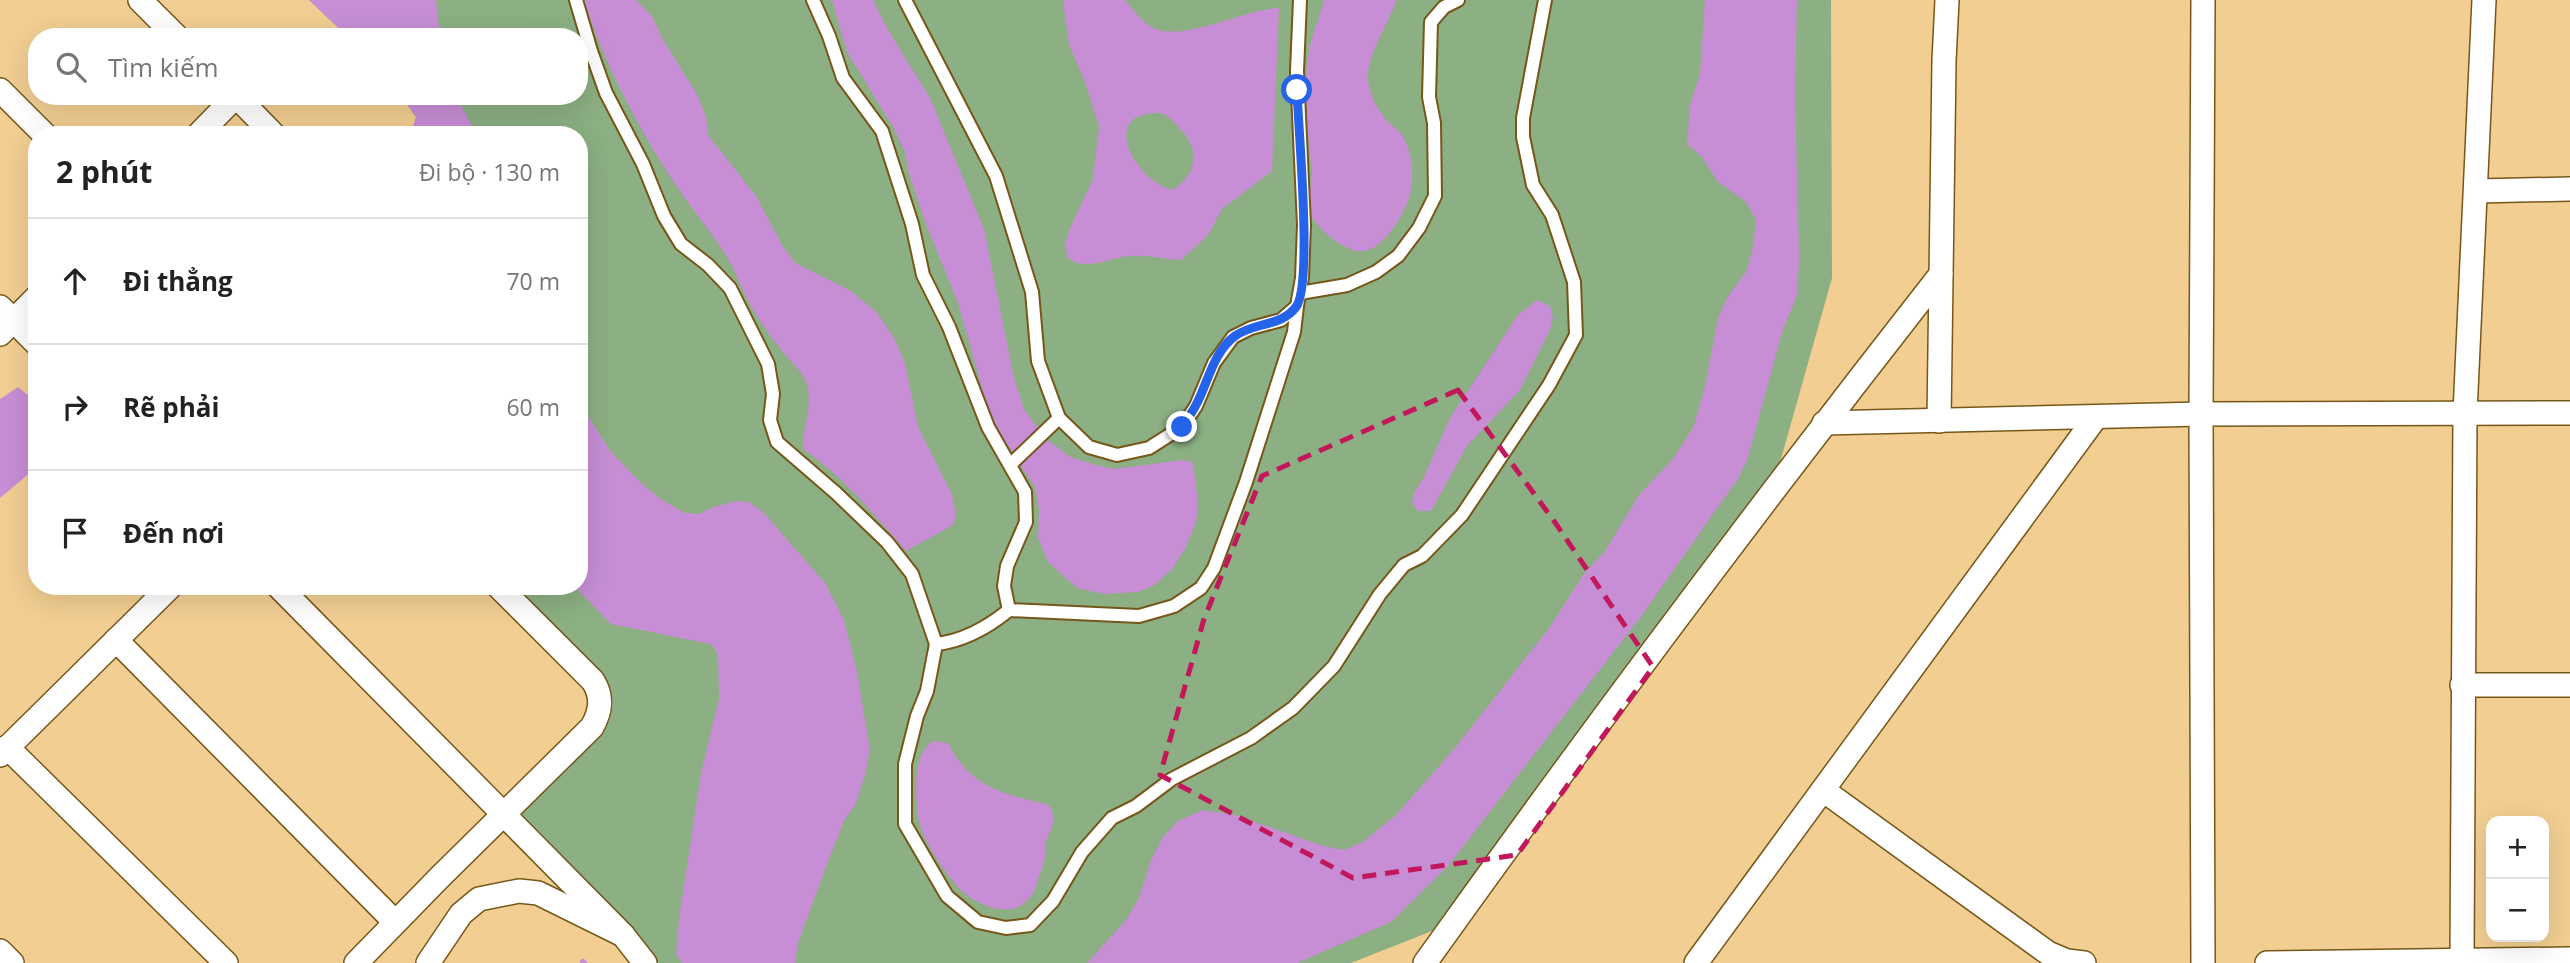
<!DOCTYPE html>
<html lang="vi">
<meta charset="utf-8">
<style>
body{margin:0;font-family:"Open Sans",sans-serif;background:#f6f6f6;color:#222}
.controls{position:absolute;right:21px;bottom:21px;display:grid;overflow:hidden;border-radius:14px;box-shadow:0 7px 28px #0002}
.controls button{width:63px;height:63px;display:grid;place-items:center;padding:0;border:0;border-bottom:2px solid #e0e0e0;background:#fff;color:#222;font:35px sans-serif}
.stop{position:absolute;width:21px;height:21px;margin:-16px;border:5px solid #2563eb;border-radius:50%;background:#fff}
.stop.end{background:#2563eb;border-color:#fff;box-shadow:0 2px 7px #0008}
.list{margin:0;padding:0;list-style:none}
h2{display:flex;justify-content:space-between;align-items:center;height:91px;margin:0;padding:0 28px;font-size:30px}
h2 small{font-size:23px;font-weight:400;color:#767676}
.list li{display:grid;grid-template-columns:46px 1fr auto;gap:21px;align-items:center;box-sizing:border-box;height:126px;padding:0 28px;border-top:2px solid #e0e0e0}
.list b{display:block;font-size:26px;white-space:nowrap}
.list em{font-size:23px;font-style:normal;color:#767676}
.icon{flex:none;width:38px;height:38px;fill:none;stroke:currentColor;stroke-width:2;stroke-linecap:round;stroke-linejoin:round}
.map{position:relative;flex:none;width:2570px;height:963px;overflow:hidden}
.search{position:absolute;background:#fff;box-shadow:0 7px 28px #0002;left:28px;top:28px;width:560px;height:77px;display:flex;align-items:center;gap:18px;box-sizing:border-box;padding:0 24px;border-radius:28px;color:#767676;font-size:26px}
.panel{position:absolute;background:#fff;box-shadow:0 7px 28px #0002;left:28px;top:126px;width:560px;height:469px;border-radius:28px}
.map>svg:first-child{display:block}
.green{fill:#8caf83}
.water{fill:#c78ed5;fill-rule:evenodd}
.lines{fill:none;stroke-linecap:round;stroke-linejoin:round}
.stream{stroke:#c78ed5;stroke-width:6}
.service-casing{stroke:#775719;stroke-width:16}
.minor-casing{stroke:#775719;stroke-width:26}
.service{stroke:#fff;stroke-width:12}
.minor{stroke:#fff;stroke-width:23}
.route{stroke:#2563eb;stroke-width:9}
.marked{fill:none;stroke:#c2185b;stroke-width:5;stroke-dasharray:14 9;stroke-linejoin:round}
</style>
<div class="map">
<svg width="2570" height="963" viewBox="0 0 2570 963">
<rect width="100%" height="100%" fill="#f2ce92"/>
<polygon class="green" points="309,0 1831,0 1832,278 1777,473 1442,927 1351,963 654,963 513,815 607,703 508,586 579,586 579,135 411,135 416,117 401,96 579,96 579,37 348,37"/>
<g class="water">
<polygon points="309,0 436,0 440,37 348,37"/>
<path d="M584 0H636L652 16 663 40 697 94 706 117 708 135 756 196 782 245 795 263 851 291 877 313 894 338 905 363 918 427 952 495 956 515 953 525 906 551C874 515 843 476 803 449 802 428 813 406 807 385 803 370 788 360 779 347 769 335 760 321 752 308 742 291 736 272 726 255 710 230 690 207 673 181 639 129 602 59 584 0Z"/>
<polygon points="832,0 873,0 888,30 930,98 984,229 1014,378 1024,409 1045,438 1070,457 1096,465 1114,469 1183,460 1193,463 1198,502 1196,522 1185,549 1172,569 1155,585 1138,592 1104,594 1077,588 1048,562 1038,538 1039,509 1035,487 991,420 958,303 927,227 909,174 905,152 893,127 847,52"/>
<path d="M1063 0H1125C1132 8 1139 18 1147 24 1176 48 1244 8 1279 8L1272 171 1222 209 1208 235 1181 260C1164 259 1147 255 1131 256 1110 257 1085 273 1067 257L1065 243 1070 228 1093 179 1099 127 1085 82 1069 45ZM1161 113C1171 117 1176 124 1182 131 1201 152 1196 175 1172 190 1134 180 1097 110 1161 113Z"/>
<path d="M1324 0H1397C1389 20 1366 59 1368 79 1369 94 1378 111 1388 122 1393 127 1400 131 1403 137 1415 157 1415 188 1405 208 1396 225 1379 255 1356 251 1341 248 1312 225 1309 210 1307 199 1312 185 1312 173 1308 128 1301 85 1311 41 1315 27 1321 14 1324 0Z"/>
<polygon points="1705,0 1797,0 1795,95 1799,258 1797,295 1782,332 1748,458 1739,477 1642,615 1448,866 1391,922 1297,963 1087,963 1126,920 1139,898 1151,860 1163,837 1178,821 1203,810 1235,815 1323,846 1344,850 1363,842 1397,814 1455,748 1550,627 1583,575 1605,551 1639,495 1673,459 1694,426 1705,386 1718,318 1727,298 1747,270 1753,246 1756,220 1746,202 1717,181 1702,157 1687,144 1690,105 1700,74"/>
<polygon points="401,96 456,96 471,124 473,135 411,135 416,117"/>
<polygon points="1537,300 1550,306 1553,317 1550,330 1520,390 1467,446 1431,511 1418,511 1412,503 1414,493 1424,477 1450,418 1518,315"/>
<polygon points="579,337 584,410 611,452 642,484 662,500 685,513 699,514 713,507 737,501 749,502 763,512 825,583 844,620 857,672 870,750 865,775 855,805 844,821 830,856 798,943 795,963 682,963 676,954 679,919 701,773 719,699 718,654 711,644 611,624 574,586 579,586"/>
<polygon points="18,387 37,403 37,467 0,498 0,399"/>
<path d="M932 741 948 743C970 788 1004 794 1049 805 1057 818 1052 830 1045 842 1048 856 1041 870 1037 883 1026 920 989 913 964 893 951 882 932 853 924 836 917 821 916 800 916 784 917 766 919 753 932 741Z"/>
</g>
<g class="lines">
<polyline class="stream" points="583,962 584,963"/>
<defs>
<g id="service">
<path d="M576 0 591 51 606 93 643 164 664 216 681 244 708 265 730 288 768 364 773 394 770 420 777 442 836 493 887 542 912 574 936 644C964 641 987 628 1009 610"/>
<polyline points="813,0 829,36 843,78 882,131 912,224 923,275 949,327 988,427 1025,492 1026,522 1007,566 1004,586 1009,610 1139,616 1174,606 1201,588 1214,568 1246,482 1294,332 1297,306"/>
<polyline points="905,0 996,176 1032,292 1038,361 1059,418 1089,447 1117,455 1149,448 1182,427 1196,406 1214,363 1233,337 1251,328 1281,320 1297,306 1302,278 1304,225 1297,71 1300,0"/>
<polyline points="1300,293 1347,285 1376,272 1398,256 1419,228 1435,196 1434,123 1429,97 1431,22 1444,7 1458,0"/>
<polyline points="1010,465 1059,418"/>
<polyline points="936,644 927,691 917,716 905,764 905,824 947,896 978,922 1006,928 1030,925 1053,901 1082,852 1112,818 1136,806 1172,779 1251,738 1293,708 1334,666 1380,594 1404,565 1422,556 1462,515 1549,385 1576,335 1574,282 1552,215 1533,185 1523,137 1523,118 1545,0"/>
</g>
<g id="minor">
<polyline points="140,0 177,37"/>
<polyline points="2203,0 2201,414 2203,963"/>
<polyline points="0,90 45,135"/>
<polyline points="236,96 274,135"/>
<polyline points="198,135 236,96"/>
<polyline points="2476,191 2570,189"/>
<polyline points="0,307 37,344"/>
<polyline points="0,334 37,297"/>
<polyline points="1939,421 1944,61 1947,0"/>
<polyline points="1824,423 2201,414 2570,413"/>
<polyline points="278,586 623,935"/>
<polyline points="116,640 395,922"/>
<polyline points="2462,685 2570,685"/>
<polyline points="7,747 226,963"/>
<polyline points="0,755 171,586"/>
<polyline points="1823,790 2048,953 2067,961 2084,963"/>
<polyline points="0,951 12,963"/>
<polyline points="2462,961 2465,413 2484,0"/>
<path d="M356 963 440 877 592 727C601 711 603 697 593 681L498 586"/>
<polyline points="428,963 461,914 479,899 519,891 538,893 623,935 645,963"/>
<path d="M1425 963C1592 729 1764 500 1941 274"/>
<polyline points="1696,963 2096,417"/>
<polyline points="2267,963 2570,959"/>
</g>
</defs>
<use href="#service" class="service-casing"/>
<use href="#minor" class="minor-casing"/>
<use href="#service" class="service"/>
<use href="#minor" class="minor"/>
</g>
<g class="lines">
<path class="route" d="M1182 427C1186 420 1192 413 1196 405 1208 383 1213 352 1235 336 1254 322 1281 327 1296 307 1313 285 1298 126 1297 90"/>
</g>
<path class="marked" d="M1458 390 1554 521 1653 667 1517 855 1353 878 1160 775 1204 619 1262 476Z"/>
</svg>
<div class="controls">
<button>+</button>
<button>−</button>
</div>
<div class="stop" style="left:1297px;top:90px"></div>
<div class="stop end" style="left:1182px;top:427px"></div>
<div class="search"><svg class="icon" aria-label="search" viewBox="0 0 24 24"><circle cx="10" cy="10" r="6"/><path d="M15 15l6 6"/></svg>Tìm kiếm</div>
<section class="panel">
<h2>2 phút<small>Đi bộ · 130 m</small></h2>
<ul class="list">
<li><svg class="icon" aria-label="ahead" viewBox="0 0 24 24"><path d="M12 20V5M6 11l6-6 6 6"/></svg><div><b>Đi thẳng</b></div><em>70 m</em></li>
<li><svg class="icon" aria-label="right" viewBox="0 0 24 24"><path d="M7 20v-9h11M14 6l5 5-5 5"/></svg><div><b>Rẽ phải</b></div><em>60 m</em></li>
<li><svg class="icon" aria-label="arrive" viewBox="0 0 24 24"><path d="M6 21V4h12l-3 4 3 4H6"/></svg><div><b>Đến nơi</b></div></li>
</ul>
</section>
</div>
